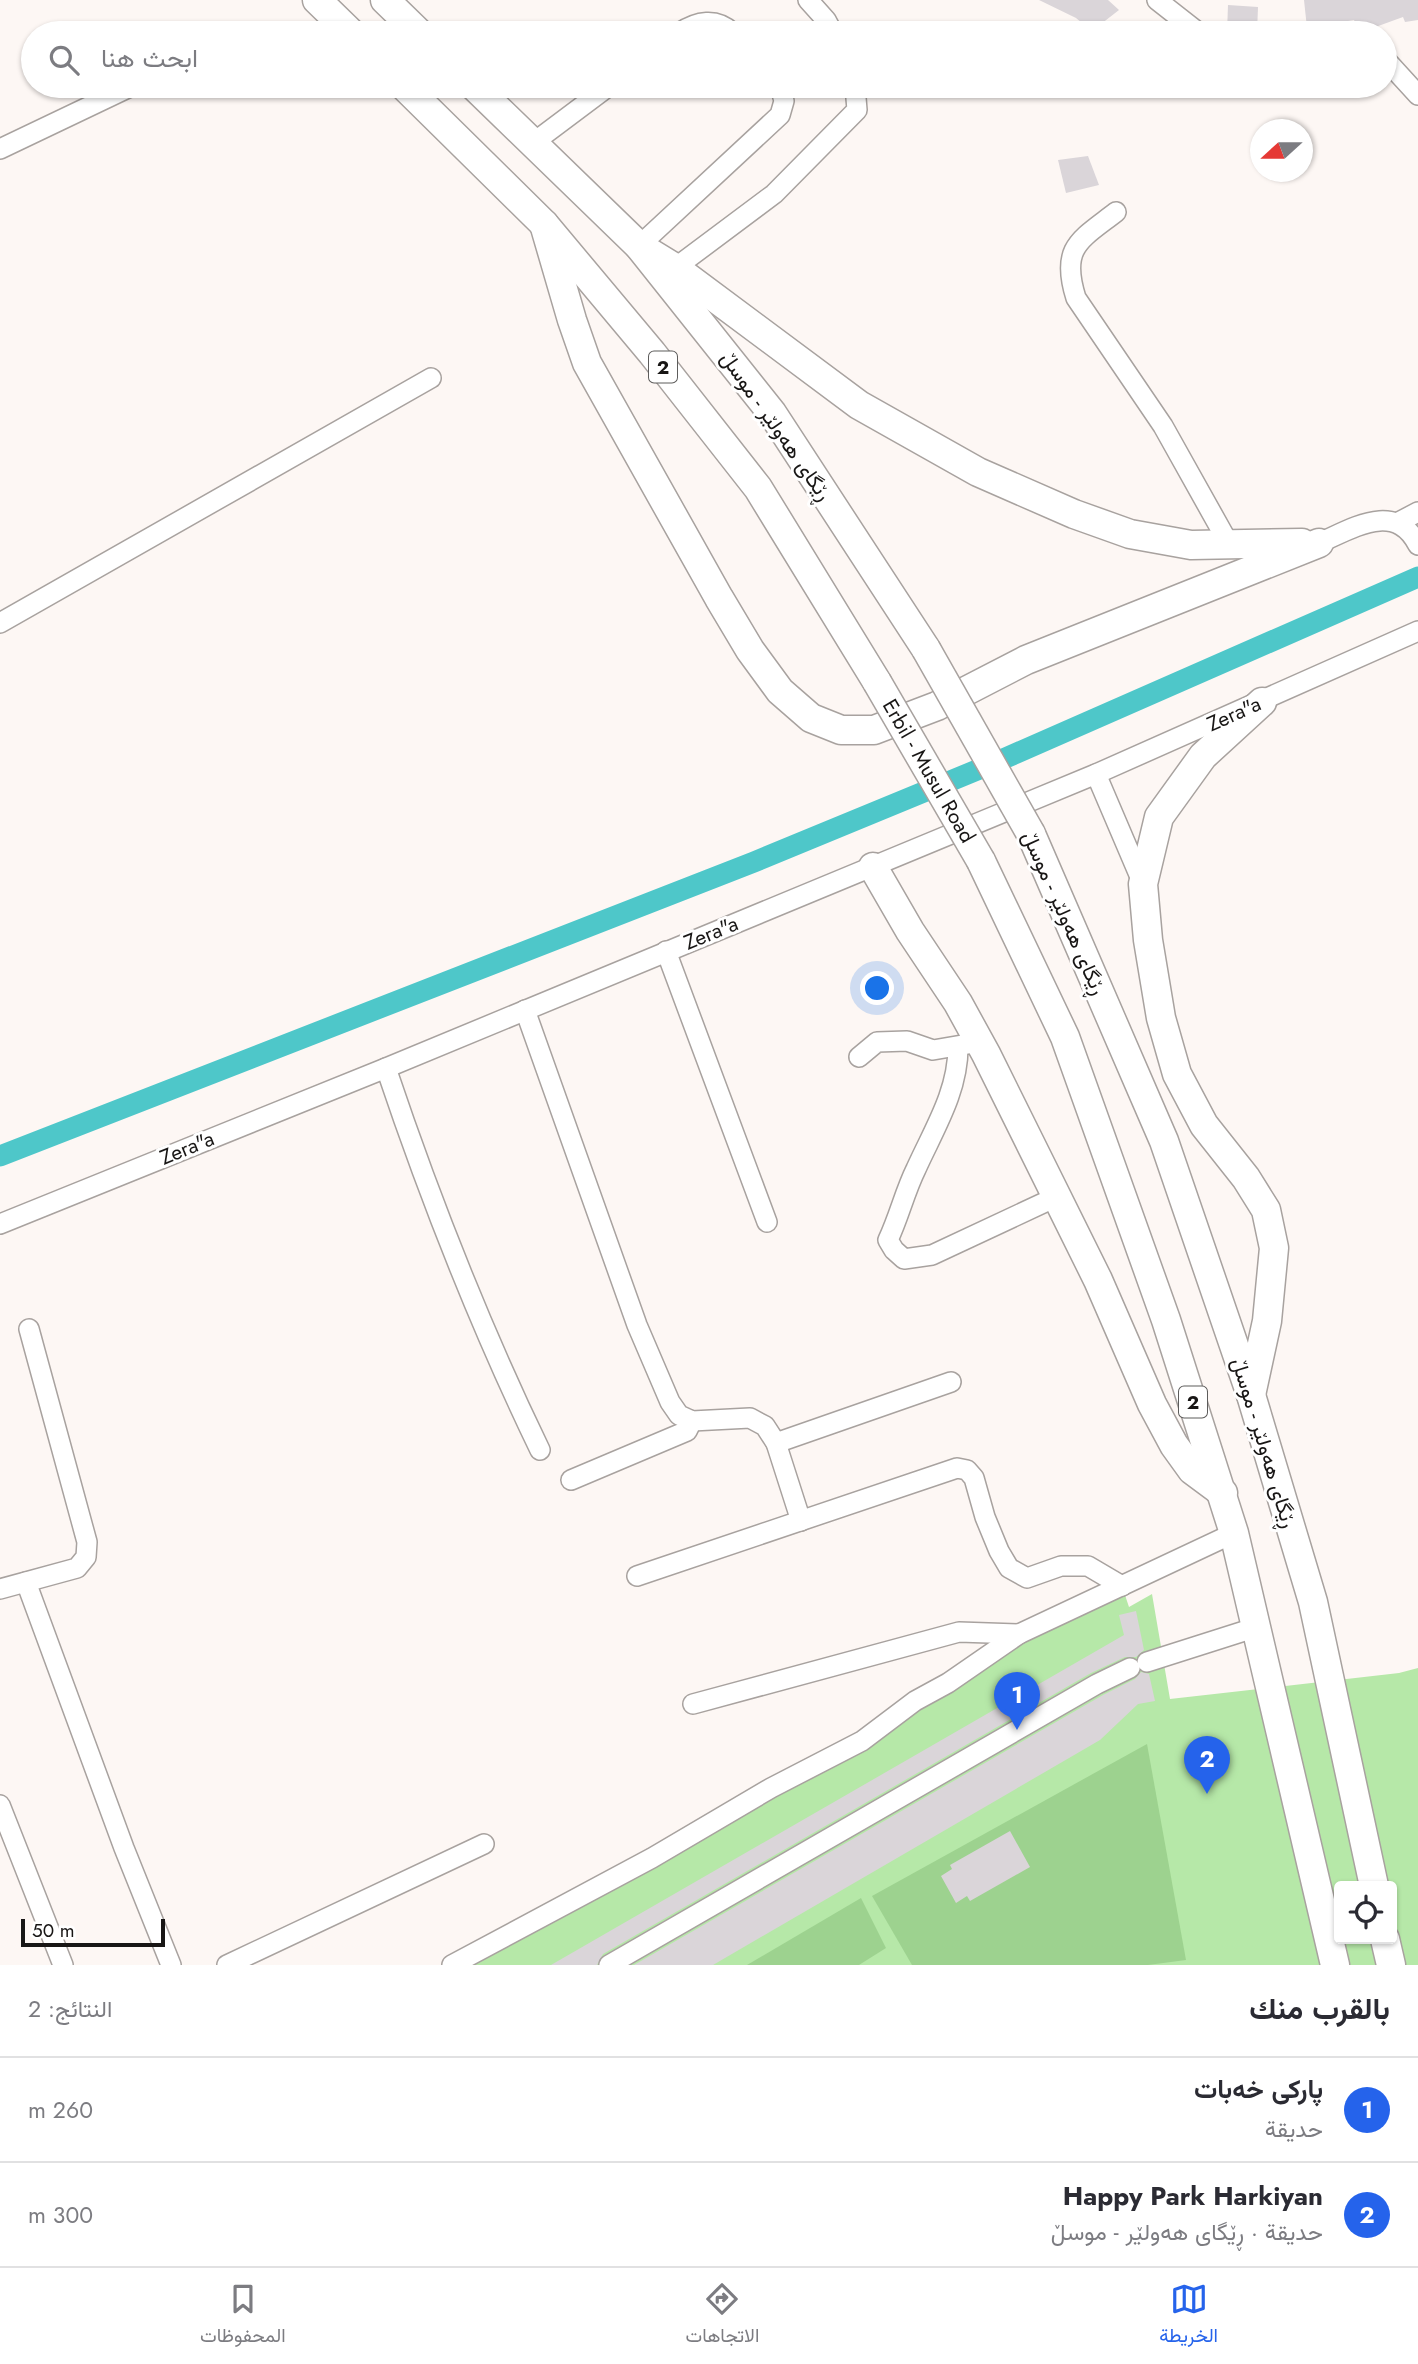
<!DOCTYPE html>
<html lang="ar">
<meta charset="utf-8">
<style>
body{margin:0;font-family:Jost,Vazirmatn,sans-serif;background:#f7f7f7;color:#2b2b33;direction:rtl}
.controls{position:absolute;right:21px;bottom:21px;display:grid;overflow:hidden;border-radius:7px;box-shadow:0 2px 5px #0004}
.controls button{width:63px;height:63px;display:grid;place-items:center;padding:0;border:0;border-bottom:2px solid #e1e1e2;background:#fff;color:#2b2b33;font:35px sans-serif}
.compass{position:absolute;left:1250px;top:119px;width:63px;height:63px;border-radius:50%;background:#fff;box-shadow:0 2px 5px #0004;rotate:249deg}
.scale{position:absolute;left:21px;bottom:18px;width:144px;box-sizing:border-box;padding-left:7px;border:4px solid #181615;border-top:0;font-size:19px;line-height:24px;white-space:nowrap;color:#181615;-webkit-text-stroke:5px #fff;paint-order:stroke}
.you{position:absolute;left:878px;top:989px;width:24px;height:24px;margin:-18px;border:5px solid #fff;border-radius:50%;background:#1a73e8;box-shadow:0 0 0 10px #1a73e833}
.badge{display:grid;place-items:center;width:46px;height:46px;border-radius:50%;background:#2563eb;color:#fff;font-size:23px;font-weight:700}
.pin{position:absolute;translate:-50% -58px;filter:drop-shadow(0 2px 4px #0008)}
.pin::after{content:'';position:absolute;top:37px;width:24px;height:21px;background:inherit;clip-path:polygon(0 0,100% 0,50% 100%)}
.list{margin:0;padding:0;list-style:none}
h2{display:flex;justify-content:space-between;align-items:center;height:91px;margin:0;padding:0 28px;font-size:30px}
h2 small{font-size:23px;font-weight:400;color:#7c7c81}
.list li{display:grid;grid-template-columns:46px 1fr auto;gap:21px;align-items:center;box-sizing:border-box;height:105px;padding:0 28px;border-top:2px solid #e1e1e2}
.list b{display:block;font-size:26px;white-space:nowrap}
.list p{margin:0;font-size:23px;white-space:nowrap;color:#7c7c81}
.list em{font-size:23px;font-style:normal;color:#7c7c81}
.icon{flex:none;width:38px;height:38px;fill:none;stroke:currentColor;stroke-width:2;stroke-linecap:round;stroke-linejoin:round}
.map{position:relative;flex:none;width:1418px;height:1965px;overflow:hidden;direction:ltr}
.search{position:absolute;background:#fff;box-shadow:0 2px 5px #0004;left:21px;right:21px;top:21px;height:77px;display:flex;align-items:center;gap:18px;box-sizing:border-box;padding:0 24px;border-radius:38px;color:#7c7c81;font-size:26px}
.sheet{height:301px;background:#fff}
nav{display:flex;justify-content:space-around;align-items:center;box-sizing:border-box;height:98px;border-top:2px solid #e1e1e2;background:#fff;font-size:19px;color:#7c7c81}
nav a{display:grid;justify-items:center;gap:4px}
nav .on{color:#2563eb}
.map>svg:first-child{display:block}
.green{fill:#b6e8a8;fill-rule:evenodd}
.forest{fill:#9dd28f}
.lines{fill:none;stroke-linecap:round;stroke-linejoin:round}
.canal{stroke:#4ec7c9;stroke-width:21}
.building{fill:#dad5d9}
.minor-casing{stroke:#a8a29f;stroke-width:22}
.highway-casing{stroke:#a8a29f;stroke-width:31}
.minor{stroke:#fff;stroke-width:19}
.highway{stroke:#fff;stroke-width:28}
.highway-bridge-casing{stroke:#a8a29f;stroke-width:31;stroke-linecap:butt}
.highway-bridge{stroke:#fff;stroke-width:28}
.labels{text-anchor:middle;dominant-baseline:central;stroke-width:6;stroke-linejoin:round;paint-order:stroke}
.shield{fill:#fff;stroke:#5d5c5b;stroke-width:2}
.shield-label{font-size:19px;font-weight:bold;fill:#181615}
.street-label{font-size:21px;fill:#181615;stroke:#fff}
</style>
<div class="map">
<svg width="1418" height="1965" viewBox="0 0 1418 1965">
<rect width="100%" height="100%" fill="#fdf7f4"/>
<path class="green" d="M1122 1586 1129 1607 1152 1594 1170 1699 1399 1673 1418 1668V1965H450ZM1339 1886H1392V1939H1339Z"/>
<g class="forest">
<polygon points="1147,1744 1186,1960 1148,1965 912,1965 872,1896"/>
<polygon points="861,1898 886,1948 859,1965 747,1965"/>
</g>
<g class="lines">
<polyline class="canal" points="0,1156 754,862 994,763 1418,577"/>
</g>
<g class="building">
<polygon points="1039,0 1108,0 1119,10 1092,31 1076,18"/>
<polygon points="1304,0 1418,0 1418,20 1405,22 1403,17 1359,33 1354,20 1307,28"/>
<polygon points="1228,5 1258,7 1257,33 1227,33"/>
<polygon points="1088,156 1099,185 1066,193 1058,160"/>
<polygon points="1136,1611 1144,1650 1136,1657 1125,1657 1091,1673 603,1954 597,1965 551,1965 1124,1635 1119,1615"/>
<polygon points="1141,1672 1149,1674 1155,1701 1138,1704 1100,1740 713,1965 634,1965 1103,1695 1135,1679"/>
<polygon points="1010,1831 1030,1867 970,1901 967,1896 956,1903 941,1876 952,1869 950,1865"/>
</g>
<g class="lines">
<defs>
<g id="minor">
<polyline points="808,0 826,20 833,33"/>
<polyline points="1157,0 1199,33"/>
<path d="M679 33C697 21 716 17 733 33"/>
<polyline points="1385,59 1418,95"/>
<polyline points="533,143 609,86"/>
<polyline points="0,149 132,86"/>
<path d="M1116 212C1080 240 1060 247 1076 298L1163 426 1229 544"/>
<polyline points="639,246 780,115 784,101 780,86"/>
<polyline points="675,268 774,194 857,110 855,86"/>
<polyline points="1397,523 1418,512"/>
<path d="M1319 543C1352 529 1395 500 1418 545"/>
<polyline points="0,623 431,378"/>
<polyline points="1096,774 1143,884"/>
<polyline points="666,951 767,1222"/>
<polyline points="525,1010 637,1325 670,1402 679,1415 692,1421 750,1418 765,1426 776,1443 801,1521"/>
<path d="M958 1047C958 1092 934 1129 916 1169 905 1191 899 1217 888 1240L894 1250 904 1259 932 1255 1056 1197"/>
<polyline points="859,1057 877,1042 907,1041 933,1050 968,1044"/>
<path d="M386 1068C430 1199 480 1326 540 1450"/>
<polyline points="0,1224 386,1068 1096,774 1418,631"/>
<polyline points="776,1443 951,1382"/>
<polyline points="571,1480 687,1431 692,1421"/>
<polyline points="637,1576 957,1468 967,1470 974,1478 985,1517 999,1551 1009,1568 1027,1578 1061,1566 1088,1566 1122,1586"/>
<polyline points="26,1582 124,1848 171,1965"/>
<polyline points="0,1589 77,1568 86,1557 87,1542 29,1329"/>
<polyline points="1147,1662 1257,1627"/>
<polyline points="693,1704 959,1632 1019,1634"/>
<polyline points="0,1805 63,1965"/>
<polyline points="227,1965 484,1844"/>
<polyline points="452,1965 652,1858 771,1788 862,1741 915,1701 948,1683 1019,1634 1234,1533"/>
<polyline points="609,1965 1097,1684 1130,1668"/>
</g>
<g id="highway">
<polyline points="317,0 351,33"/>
<polyline points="385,0 419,33"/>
<polyline points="404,86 544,224 652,353 758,488 877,682"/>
<polyline points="474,86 639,246 772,413 926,649"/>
<polyline points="544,224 572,320 587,363 719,598 750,650 780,691 811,718 841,730 874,730 937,706 1026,660 1319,543"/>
<polyline points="639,246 675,268 859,405 978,472 1074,514 1130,534 1191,545 1302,543"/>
<polyline points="1031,834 1164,1141 1251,1395 1313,1602 1374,1886"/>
<polyline points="981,861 1065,1037 1166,1320 1234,1533 1335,1965"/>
<polyline points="873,867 910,931 958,1003 986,1054 1098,1280 1152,1404 1174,1445 1192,1470 1223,1493"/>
<polyline points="1251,1395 1267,1321 1274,1248 1266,1210 1246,1178 1204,1125 1177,1074 1161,1018 1148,940 1143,884 1159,817 1203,756 1262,702"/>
<polyline points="1385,1939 1391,1965"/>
</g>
</defs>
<use href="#minor" class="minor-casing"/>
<use href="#highway" class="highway-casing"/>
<use href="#minor" class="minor"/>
<use href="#highway" class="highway"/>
<defs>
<g id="highway-bridge">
<polyline points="926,649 1031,834"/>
<path id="s1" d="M877 682 981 861"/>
</g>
</defs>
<use href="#highway-bridge" class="highway-bridge-casing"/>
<use href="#highway-bridge" class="highway-bridge"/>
</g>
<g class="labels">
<g class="shield">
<rect x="649" y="351.5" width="28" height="31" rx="5"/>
<rect x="1179" y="1386.5" width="28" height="31" rx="5"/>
</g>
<g class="shield-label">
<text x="663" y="367">2</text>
<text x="1193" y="1402">2</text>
</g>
<g class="street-label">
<text transform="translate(776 426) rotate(55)">ڕێگای هەولێر - موسڵ</text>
<text transform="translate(1234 714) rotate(-24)">Zera"a</text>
<text stroke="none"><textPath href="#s1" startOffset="103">Erbil - Musul Road</textPath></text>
<text transform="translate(1064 913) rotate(66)">ڕێگای هەولێر - موسڵ</text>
<text transform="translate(711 933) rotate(-22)">Zera"a</text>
<text transform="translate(187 1148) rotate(-22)">Zera"a</text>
<text transform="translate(1264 1443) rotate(73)">ڕێگای هەولێر - موسڵ</text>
</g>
</g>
</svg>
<div class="controls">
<button><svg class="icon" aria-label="locate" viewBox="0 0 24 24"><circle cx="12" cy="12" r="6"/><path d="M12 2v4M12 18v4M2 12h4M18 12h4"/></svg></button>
</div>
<svg class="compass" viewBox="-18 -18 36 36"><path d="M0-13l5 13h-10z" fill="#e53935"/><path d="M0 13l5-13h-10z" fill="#7c7c81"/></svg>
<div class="scale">50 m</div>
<div class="you"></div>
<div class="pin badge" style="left:1017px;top:1730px">1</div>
<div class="pin badge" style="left:1207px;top:1794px">2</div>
<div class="search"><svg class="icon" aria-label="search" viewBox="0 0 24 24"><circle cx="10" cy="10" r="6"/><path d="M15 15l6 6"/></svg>ابحث هنا</div>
</div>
<section class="sheet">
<h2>بالقرب منك<small>النتائج: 2</small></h2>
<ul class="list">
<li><span class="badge">1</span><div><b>پارکی خەبات</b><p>حديقة</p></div><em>260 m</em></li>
<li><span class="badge">2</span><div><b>Happy Park Harkiyan</b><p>حديقة · ڕێگای هەولێر - موسڵ</p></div><em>300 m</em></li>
</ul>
</section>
<nav>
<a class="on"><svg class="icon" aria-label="map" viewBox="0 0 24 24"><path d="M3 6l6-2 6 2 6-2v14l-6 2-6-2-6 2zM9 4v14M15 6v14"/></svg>الخريطة</a>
<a><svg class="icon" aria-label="directions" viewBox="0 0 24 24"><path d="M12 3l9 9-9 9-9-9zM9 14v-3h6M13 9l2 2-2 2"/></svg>الاتجاهات</a>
<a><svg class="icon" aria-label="saved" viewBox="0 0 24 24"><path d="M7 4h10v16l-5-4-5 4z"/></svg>المحفوظات</a>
</nav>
